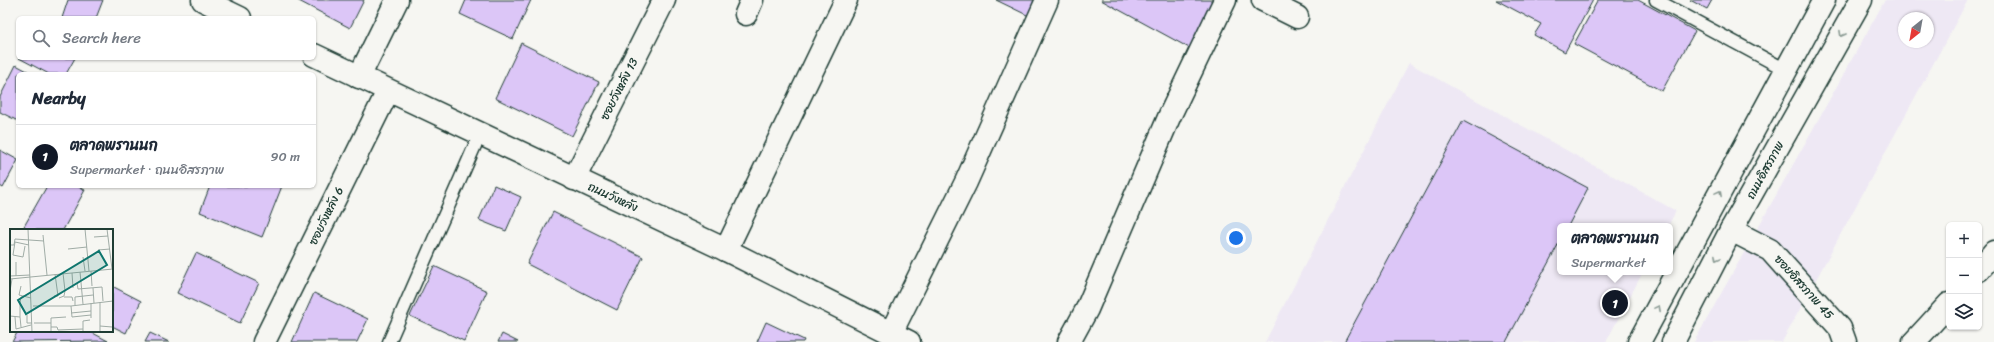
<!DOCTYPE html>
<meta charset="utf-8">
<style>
body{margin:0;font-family:Sriracha,"Playpen Sans Thai",sans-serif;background:#f2f2f3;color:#1f2937}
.controls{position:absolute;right:12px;bottom:12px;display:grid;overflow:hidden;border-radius:6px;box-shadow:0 1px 3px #0004}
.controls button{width:36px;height:36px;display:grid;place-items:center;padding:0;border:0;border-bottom:1px solid #e0e1e3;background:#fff;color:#1f2937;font:20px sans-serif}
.compass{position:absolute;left:1898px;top:12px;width:36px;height:36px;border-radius:50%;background:#fff;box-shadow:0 1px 3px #0004;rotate:211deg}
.you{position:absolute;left:1236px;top:238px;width:14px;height:14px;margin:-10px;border:3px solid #fff;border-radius:50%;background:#1a73e8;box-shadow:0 0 0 6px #1a73e833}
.badge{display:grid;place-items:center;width:26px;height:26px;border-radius:50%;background:#111827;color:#fff;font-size:13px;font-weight:700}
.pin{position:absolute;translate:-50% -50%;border:2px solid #fff;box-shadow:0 1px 4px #0006}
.popup{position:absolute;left:1557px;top:223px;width:116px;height:52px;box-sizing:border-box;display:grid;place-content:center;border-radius:6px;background:#fff;filter:drop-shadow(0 1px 3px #0005);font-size:13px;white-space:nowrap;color:#747a83}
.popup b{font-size:15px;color:#1f2937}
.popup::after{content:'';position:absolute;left:50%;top:100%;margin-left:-8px;border:8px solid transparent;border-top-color:#fff}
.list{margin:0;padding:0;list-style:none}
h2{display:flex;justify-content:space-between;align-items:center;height:52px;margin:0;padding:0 16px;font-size:17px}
h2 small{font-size:13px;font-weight:400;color:#747a83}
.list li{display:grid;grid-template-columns:26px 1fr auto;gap:12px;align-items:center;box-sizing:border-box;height:64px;padding:0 16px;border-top:1px solid #e0e1e3}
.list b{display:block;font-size:15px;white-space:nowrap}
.list p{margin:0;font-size:13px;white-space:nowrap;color:#747a83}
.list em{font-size:13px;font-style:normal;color:#747a83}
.icon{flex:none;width:22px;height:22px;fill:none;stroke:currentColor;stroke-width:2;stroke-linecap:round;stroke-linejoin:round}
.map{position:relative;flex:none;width:1994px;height:342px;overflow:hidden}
.search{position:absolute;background:#fff;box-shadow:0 1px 3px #0004;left:16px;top:16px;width:300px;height:44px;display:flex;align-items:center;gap:10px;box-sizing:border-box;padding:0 14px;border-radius:6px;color:#747a83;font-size:15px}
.panel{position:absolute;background:#fff;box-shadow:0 1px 3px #0004;left:16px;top:72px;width:300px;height:116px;border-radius:6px}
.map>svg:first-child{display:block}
.built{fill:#eee8f4;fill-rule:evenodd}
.building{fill:#dcc6f7;stroke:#1f3d34}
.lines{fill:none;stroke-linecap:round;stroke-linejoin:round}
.lane-casing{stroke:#1f3d34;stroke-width:15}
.street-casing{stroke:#1f3d34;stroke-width:25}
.secondary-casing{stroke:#1f3d34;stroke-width:25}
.lane{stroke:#f6f6f2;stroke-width:12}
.street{stroke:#f6f6f2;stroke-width:22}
.secondary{stroke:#f6f6f2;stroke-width:22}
.oneway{stroke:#8a9a93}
.labels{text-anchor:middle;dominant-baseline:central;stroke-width:3;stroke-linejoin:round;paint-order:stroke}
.street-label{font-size:12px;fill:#1f3d34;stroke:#f6f6f2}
.inset-road{fill:none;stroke:#a0aca6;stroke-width:1}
.view{fill:#0f766e;fill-opacity:0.15;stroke:#0f766e;stroke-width:2}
.inset-edge{fill:none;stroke:#1f3d34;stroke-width:2}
</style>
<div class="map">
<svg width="1994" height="342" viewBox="0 0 1994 342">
<rect width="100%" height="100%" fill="#f6f6f2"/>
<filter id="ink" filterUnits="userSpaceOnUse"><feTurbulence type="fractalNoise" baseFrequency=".025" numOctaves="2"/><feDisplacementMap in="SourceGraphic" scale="8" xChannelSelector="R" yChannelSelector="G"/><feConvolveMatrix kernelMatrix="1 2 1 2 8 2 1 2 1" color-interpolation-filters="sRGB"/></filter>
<g filter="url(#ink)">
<g class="built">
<path d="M1885 0H1968L1782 342H1694ZM1904 18H1928V42H1904Z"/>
<polygon points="1409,63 1676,211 1668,226 1560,226 1560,272 1643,272 1606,342 1265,342"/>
</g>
<g class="building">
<polygon points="68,0 103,0 96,18 62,18"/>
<polygon points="297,0 364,0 350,28"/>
<polygon points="466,0 531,0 513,39 460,14"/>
<polygon points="996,0 1036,0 1029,16"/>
<polygon points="1101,0 1219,0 1193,50"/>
<polygon points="1496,0 1593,0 1565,52 1534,35 1541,24"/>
<polygon points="1598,0 1638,0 1695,31 1662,91 1574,44"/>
<polygon points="1690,0 1712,0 1707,9"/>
<polygon points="521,43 599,82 572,136 495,98"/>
<polygon points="19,58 75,58 66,74 49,74"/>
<polygon points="16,65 33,74 18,74 18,121 0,112 0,97"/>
<polygon points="1463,121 1588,188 1568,226 1560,226 1560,241 1506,342 1344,342"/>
<polygon points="0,150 18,160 3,188 0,186"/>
<polygon points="494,185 521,197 506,231 479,220"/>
<polygon points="47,186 77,186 85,190 63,230 22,230"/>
<polygon points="210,186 282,186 262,237 200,212"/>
<polygon points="553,212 643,257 617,310 527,264"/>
<polygon points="196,253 259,283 240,323 177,293"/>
<polygon points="434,266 487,291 464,341 410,316"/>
<polygon points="112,286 141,301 126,333 112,326"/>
<polygon points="314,293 368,319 357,342 292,342"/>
<polygon points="766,322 804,340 803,342 757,342"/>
<polygon points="18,331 89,331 108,341 12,342"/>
<polygon points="150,333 169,342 145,342"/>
<polygon points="502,334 518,342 498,342"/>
</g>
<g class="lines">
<defs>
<g id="lane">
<polyline points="1656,0 1786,70"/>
<polyline points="389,342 480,134"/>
</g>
<g id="street">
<polyline points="1263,0 1297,17"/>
<polyline points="746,14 752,0"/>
<polyline points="359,77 397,0"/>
<polyline points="574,179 664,0"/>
<polyline points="1731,230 1770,250 1840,328 1845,342"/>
<polyline points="726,250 846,0"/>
<polyline points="1979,270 1994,252"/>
<polyline points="891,333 966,182 1047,0"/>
<polyline points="264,342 388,91"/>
<polyline points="1069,342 1087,309 1170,115 1225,0"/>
<polyline points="1914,342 1949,304"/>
</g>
<g id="secondary">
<polyline points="203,0 240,18"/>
<polyline points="314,55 726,250 909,342"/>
<polyline points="1639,342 1824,0"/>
<polyline points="1673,342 1731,230 1861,0"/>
</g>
</defs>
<use href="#lane" class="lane-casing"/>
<use href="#street" class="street-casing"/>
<use href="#secondary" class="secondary-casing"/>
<use href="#lane" class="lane"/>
<use href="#street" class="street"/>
<use href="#secondary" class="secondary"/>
</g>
<defs><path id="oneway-chevron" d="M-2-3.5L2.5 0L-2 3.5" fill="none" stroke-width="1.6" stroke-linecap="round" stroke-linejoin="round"/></defs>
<g class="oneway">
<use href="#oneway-chevron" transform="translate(1842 34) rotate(119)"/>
<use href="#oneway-chevron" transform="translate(1719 193) rotate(-62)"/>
<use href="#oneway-chevron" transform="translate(1717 258) rotate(118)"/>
<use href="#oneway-chevron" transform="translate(1658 308) rotate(-62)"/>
</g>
</g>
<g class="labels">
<g class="street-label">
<text transform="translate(619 89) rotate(-63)">ซอยวังหลัง 13</text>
<text transform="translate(1765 170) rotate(-61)">ถนนอิสรภาพ</text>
<text transform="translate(613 197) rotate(25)">ถนนวังหลัง</text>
<text transform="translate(326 216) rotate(-64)">ซอยวังหลัง 6</text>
<text transform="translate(1804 287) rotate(48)">ซอยอิสรภาพ 45</text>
</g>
</g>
<g transform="translate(10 229)">
<rect width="103" height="103" fill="#f6f6f2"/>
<path class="inset-road" d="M18 0 22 103M75 0 79 42M97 0 102 40M33 6 37 46M84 8 98 7M1 16H4L5 10 34 12M15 17 13 28 3 26 5 13 19 16M58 20 77 18M88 21 100 20M73 28 75 42M81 42 82 57M70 43 73 75M62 44 63 59M0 47 20 46M6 47V33M0 50 103 40M67 54 68 60 92 58 93 72M11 57 9 66 21 69M83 59 84 74M0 62 2 50M44 67H48L45 45M54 68H62L63 72M49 69 54 67 55 62 53 44M90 73V103M65 76V68L83 66M23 77H61L103 72M61 77 62 88 81 86M61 84 81 82M17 86V94H22M0 87 10 88 11 98M5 88 6 100 21 96M10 88V74L11 68 14 67M81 89V74M24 94H41M90 97 102 98M41 98H47L48 101 73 100M41 103V89L56 88M73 103V92L80 91"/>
<path class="view" d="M89 22 97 36 16 85 8 71Z"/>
<rect width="103" height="103" class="inset-edge"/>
</g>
</svg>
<div class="controls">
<button>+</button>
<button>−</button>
<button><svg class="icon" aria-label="layers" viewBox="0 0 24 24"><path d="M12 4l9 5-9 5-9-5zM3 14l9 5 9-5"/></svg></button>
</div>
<svg class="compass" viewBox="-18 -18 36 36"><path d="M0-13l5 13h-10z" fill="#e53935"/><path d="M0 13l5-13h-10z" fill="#747a83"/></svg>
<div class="you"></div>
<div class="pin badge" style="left:1615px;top:303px">1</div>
<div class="popup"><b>ตลาดพรานนก</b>Supermarket</div>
<div class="search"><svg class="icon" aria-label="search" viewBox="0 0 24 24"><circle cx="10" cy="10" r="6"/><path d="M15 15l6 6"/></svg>Search here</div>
<section class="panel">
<h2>Nearby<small></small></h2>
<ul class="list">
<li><span class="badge">1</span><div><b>ตลาดพรานนก</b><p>Supermarket · ถนนอิสรภาพ</p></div><em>90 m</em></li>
</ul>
</section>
</div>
